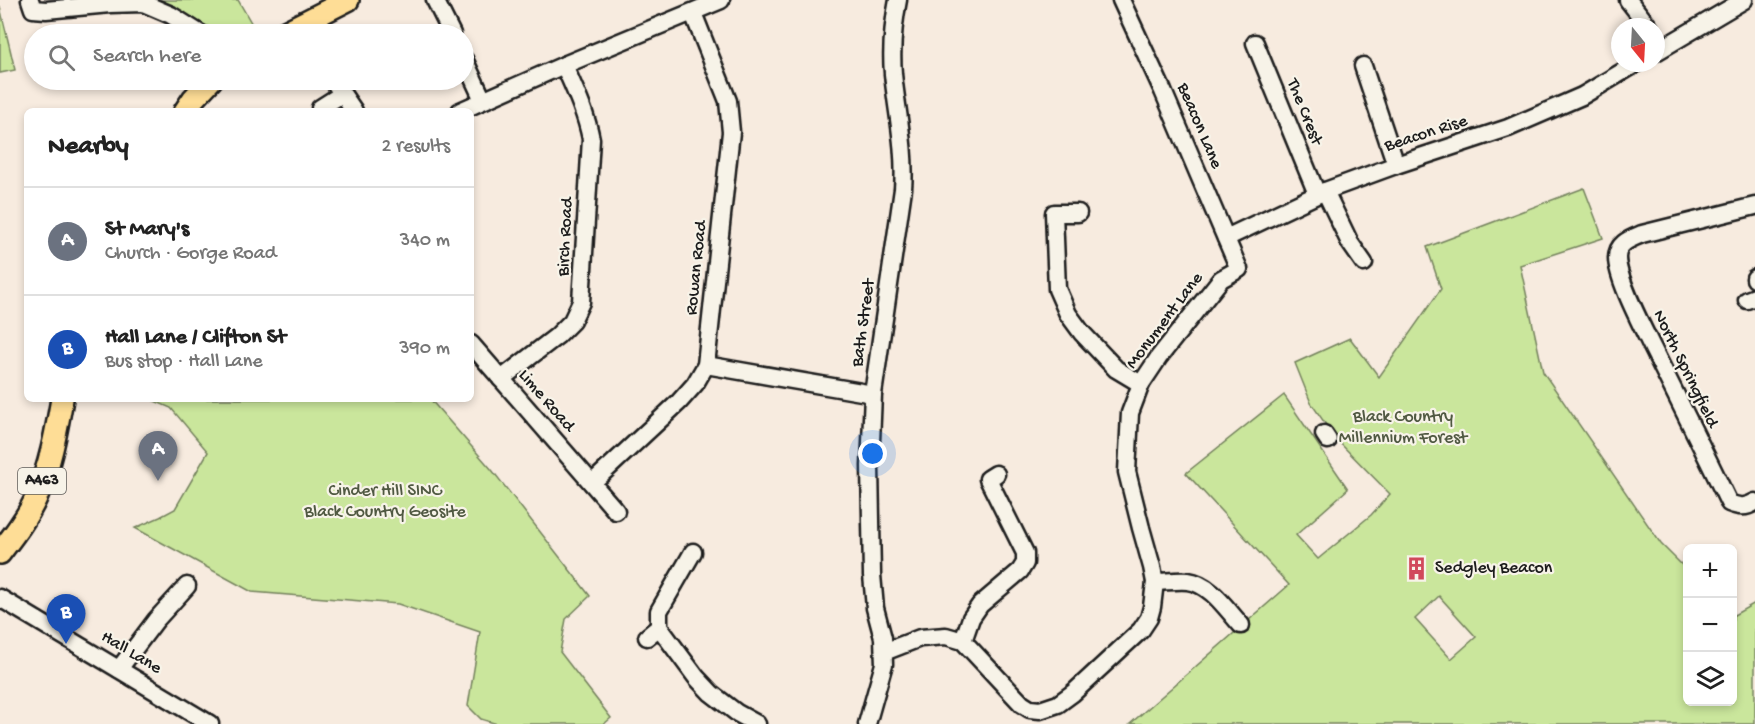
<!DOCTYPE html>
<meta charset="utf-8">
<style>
body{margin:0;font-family:"Gochi Hand",sans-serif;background:#f6f6f6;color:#222}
.controls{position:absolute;right:18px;bottom:18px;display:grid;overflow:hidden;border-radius:9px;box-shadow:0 3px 9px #0003}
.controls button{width:54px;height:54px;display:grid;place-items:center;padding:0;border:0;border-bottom:2px solid #e0e0e0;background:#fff;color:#222;font:30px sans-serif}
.compass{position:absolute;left:1611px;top:18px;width:54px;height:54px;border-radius:50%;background:#fff;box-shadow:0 3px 9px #0003;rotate:162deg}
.you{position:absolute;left:873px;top:454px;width:21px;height:21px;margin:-15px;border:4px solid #fff;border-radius:50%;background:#1a73e8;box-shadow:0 0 0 9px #1a73e833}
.badge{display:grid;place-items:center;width:39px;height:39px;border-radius:50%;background:#d1495b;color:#fff;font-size:20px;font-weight:700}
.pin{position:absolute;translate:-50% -50px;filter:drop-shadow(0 2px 3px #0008)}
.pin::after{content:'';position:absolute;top:32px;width:21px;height:18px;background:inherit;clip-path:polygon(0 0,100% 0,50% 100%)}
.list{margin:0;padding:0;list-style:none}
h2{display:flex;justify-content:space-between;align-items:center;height:78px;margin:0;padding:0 24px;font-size:26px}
h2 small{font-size:20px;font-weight:400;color:#767676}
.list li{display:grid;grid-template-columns:39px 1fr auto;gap:18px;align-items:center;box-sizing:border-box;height:108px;padding:0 24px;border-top:2px solid #e0e0e0}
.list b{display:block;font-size:22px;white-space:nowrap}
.list p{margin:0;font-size:20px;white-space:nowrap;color:#767676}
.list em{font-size:20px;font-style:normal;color:#767676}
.icon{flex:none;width:33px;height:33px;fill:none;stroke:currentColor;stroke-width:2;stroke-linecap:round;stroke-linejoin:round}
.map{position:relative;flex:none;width:1755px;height:724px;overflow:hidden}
.search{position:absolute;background:#fff;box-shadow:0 3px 9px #0003;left:24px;top:24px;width:450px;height:66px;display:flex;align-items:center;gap:15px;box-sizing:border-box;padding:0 21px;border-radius:33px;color:#767676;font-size:22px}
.panel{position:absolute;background:#fff;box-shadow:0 3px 9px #0003;left:24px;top:108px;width:450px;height:294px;border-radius:9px}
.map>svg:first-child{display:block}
.green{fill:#cae69c;stroke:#73815c;stroke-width:1.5;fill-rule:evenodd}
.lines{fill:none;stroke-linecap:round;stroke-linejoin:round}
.minor-casing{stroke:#1c1c1c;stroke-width:21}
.major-casing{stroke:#1c1c1c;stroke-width:26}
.minor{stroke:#f7f3e8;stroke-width:16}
.major{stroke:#fedd96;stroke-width:21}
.labels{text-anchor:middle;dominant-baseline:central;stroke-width:4.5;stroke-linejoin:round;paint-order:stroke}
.shield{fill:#f7f3e8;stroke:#5e5c59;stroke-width:1.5}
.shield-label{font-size:16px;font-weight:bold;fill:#1c1c1c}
.street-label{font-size:18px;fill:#1c1c1c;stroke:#f7f3e8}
.park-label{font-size:18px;fill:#505942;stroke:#f7f3e8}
.poi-label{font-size:18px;fill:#1c1c1c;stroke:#f7f3e8;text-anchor:start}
</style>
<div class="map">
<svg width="1755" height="724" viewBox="0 0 1755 724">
<rect width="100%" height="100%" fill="#f7ebdf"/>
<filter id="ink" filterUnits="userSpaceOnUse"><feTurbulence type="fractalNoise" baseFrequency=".0167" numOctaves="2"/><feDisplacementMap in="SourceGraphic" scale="12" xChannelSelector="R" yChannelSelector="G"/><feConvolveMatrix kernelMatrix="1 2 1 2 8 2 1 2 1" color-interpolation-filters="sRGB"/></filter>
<g filter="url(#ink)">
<g class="green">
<polygon points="157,0 238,0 257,33 222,34"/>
<polygon points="0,7 15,70 0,73"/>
<path d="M1584 188 1603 238 1520 265 1543 372 1661 544 1687 570 1688 702H1732L1733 614 1734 615 1755 603V724H1130L1289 585 1186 473 1284 395 1348 489 1296 535 1318 559 1371 515 1390 494 1335 438 1311 403 1295 363 1350 338 1379 377 1441 289 1427 247ZM1439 596 1476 637 1451 659 1415 619Z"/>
<polygon points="150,399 430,399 492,470 590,596 566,619 560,652 611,718 604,724 497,724 481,719 468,706 480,632 398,604 252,592 135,528 160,517 175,509 208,452 171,408"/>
</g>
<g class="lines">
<defs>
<g id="minor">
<polyline points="30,0 33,9 46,10 110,4 143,3 171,15 201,34"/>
<polyline points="435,0 452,34"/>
<polyline points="1628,0 1649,27"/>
<polyline points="1255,43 1317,194"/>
<polyline points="1656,52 1744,0"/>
<polyline points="464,59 483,100"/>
<polyline points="1363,66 1396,165"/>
<polyline points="333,80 354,111"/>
<polyline points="320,108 342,94"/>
<polyline points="460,111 564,65 721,0"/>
<polyline points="1325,191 1350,243 1364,263"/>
<path d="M1755 206 1642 234C1630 239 1617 243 1617 258 1617 279 1642 326 1652 347 1678 399 1704 451 1729 503 1739 507 1746 508 1755 502"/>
<polyline points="1078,213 1054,213 1057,289 1068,314 1082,333 1116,369 1141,384"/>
<polyline points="1226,238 1325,191 1396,165 1508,128 1582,96 1637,63"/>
<polyline points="1755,278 1755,279"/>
<polyline points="1747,300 1755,297"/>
<polyline points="471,344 616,511"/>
<polyline points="706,365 873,394"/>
<path d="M501 379 557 336 572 321 581 302 591 139C586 113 575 90 564 65"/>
<polyline points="1324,434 1328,440"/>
<polyline points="592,483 679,402 695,384 706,365 731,132 728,101 693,13"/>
<polyline points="693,552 659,611 659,627 696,677 711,693 737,713 757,724"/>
<path d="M1155 582C1165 582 1177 580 1188 581 1211 584 1227 610 1241 625"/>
<polyline points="0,598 210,724"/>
<polyline points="647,637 659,627"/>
<polyline points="963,641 971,618 980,605 1020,571 1025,563 1025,553 988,479 996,474"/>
<polyline points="884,652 920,638 946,636 963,641 1022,704 1030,709 1040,710 1058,704 1073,693 1141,630 1149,618 1152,607 1155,582 1152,567 1141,528 1127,472 1130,413 1141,384 1159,357 1221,279 1239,269 1163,91 1121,0"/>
<polyline points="119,669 156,620 187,586"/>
<path d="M867 724 884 664 883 638 875 608 872 575 870 466 873 394 903 189C906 150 897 112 893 74 891 49 893 25 898 0"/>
</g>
<g id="major">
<polyline points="281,34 348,0"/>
<polyline points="185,111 193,99 211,80"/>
<path d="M0 553C13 536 27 518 36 498 50 466 56 433 62 399"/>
</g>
</defs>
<use href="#minor" class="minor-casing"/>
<use href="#major" class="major-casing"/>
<use href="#minor" class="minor"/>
<use href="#major" class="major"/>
</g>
</g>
<defs>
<symbol id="building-bare" viewBox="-9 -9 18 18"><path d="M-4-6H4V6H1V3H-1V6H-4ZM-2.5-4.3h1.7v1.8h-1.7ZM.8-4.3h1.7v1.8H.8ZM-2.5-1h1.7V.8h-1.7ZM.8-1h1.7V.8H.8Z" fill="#d1495b" stroke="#f7f3e8" stroke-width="2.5" paint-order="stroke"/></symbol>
</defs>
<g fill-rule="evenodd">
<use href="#building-bare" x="1400" y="552" width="33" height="33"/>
</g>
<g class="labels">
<rect class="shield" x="18" y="468" width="48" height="26" rx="4.5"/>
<g class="shield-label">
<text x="42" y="481">A463</text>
</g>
<g class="street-label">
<text transform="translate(1304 112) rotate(68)">The Crest</text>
<text transform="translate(1199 126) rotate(67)">Beacon Lane</text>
<text transform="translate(1426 134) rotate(-18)">Beacon Rise</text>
<text transform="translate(566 237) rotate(-87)">Birch Road</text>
<text transform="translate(697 268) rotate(-84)">Rowan Road</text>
<text transform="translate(1165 321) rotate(-53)">Monument Lane</text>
<text transform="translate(864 323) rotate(-82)">Bath Street</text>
<text transform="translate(1685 369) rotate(64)">North Springfield</text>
<text transform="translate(546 401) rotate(49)">Lime Road</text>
<text transform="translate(131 653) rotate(31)">Hall Lane</text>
</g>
<g class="park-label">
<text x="1403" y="417">Black Country<tspan x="1403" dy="21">Millennium Forest</tspan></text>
<text x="385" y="491">Cinder Hill SINC<tspan x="385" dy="21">Black Country Geosite</tspan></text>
</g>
<g class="poi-label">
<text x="1435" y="568">Sedgley Beacon</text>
</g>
</g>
</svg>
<div class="controls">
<button>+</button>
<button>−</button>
<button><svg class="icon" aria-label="layers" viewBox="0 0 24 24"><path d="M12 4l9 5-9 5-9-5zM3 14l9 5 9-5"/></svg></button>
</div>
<svg class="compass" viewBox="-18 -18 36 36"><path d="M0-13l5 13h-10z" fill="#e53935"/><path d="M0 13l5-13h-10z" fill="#767676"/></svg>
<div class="you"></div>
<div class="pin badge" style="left:158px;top:481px;background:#6b7280">A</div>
<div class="pin badge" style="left:66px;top:644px;background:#1a4fb4">B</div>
<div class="search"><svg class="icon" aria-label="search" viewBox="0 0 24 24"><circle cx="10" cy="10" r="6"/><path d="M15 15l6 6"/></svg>Search here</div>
<section class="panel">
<h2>Nearby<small>2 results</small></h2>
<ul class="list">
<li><span class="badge" style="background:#6b7280">A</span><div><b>St Mary's</b><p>Church · Gorge Road</p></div><em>340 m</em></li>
<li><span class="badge" style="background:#1a4fb4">B</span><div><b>Hall Lane / Clifton St</b><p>Bus stop · Hall Lane</p></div><em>390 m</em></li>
</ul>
</section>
</div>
